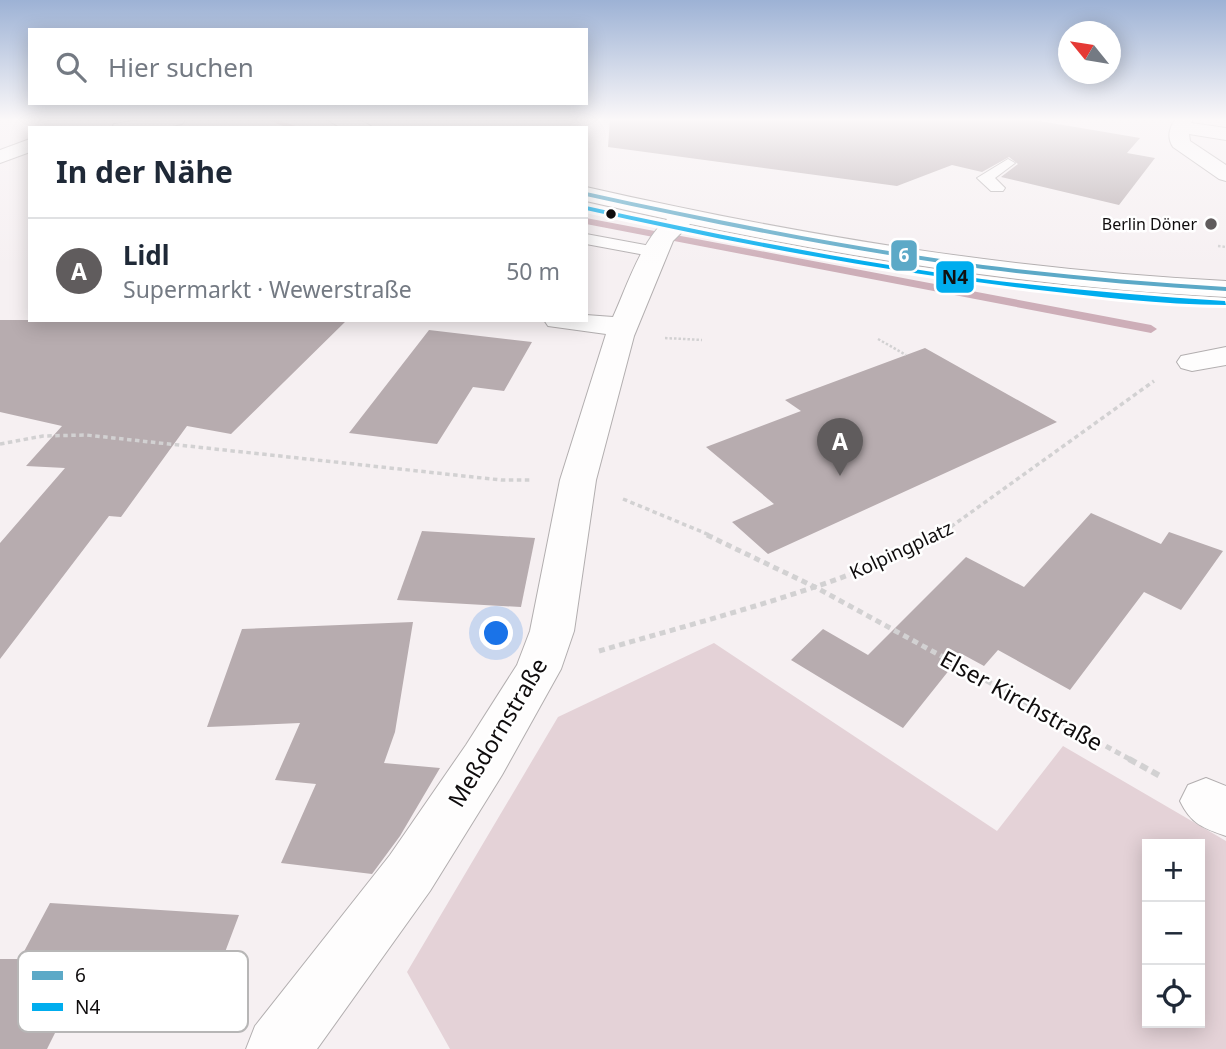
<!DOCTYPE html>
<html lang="de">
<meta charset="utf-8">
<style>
body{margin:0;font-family:"Noto Sans",sans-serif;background:#f2f2f3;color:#1f2937}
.controls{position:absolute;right:21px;bottom:21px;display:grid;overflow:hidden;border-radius:0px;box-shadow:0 4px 18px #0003}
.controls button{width:63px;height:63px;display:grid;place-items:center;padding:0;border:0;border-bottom:2px solid #e0e1e3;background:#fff;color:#1f2937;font:35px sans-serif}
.compass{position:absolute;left:1058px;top:21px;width:63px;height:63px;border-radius:50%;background:#fff;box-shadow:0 4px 18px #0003;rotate:300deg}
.you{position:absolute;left:497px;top:634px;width:24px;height:24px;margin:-18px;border:5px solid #fff;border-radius:50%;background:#1a73e8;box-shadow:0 0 0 10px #1a73e833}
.badge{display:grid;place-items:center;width:46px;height:46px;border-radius:50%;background:#605c5d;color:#fff;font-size:23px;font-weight:700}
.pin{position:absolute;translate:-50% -58px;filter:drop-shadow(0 2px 4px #0008)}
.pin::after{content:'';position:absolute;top:37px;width:24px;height:21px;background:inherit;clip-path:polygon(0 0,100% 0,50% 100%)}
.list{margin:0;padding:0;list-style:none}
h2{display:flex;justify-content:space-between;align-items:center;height:91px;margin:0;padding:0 28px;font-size:30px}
h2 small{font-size:23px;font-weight:400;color:#747a83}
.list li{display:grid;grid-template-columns:46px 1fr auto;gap:21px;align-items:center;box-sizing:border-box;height:105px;padding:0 28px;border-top:2px solid #e0e1e3}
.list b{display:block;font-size:26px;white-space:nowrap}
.list p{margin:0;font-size:23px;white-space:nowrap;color:#747a83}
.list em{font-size:23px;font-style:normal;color:#747a83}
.icon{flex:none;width:38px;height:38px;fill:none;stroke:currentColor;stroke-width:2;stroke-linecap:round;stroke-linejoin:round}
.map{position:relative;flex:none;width:1226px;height:1049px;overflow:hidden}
.search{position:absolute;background:#fff;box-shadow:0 4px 18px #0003;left:28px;top:28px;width:560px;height:77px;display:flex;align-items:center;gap:18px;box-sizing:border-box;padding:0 24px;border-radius:0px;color:#747a83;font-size:26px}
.panel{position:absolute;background:#fff;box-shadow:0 4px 18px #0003;left:28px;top:126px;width:560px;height:196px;border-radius:0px}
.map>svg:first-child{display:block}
.green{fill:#e4d2d7;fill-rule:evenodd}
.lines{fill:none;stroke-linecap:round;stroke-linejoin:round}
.stream{fill:#cdaeb8;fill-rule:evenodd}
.building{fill:#b7acaf}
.service-casing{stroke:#b2aeaf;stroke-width:2}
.minor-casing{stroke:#b2aeaf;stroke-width:2}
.secondary-casing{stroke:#b2aeaf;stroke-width:2}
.path-far3{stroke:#d2d1d2;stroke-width:2.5;stroke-dasharray:2.5 2;stroke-linecap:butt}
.path-far2{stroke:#d2d1d2;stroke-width:3.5;stroke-dasharray:4.5 3.5;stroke-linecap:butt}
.path-far1{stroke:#d2d1d2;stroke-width:5;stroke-dasharray:6 4.5;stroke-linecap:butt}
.path{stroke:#d2d1d2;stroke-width:6;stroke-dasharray:8 5;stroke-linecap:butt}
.service{fill:#fefdfd;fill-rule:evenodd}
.minor{fill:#fefdfd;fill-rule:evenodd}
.secondary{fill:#fefdfd;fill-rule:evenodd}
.bus-1-casing{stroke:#fff;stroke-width:6}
.bus-2-casing{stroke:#fff;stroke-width:6}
.bus-1{fill:#5ca9c7;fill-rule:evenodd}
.bus-2{fill:#00adee;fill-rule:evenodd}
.bus-dot{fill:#0f0c0d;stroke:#fff;stroke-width:2.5}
.poi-dot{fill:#605c5d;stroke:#fff;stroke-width:2.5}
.labels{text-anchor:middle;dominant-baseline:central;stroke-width:5;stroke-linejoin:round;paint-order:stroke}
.far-poi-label{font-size:16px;fill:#0f0c0d;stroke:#fff;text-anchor:end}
.street-label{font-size:19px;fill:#0f0c0d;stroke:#fff}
.near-street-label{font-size:23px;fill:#0f0c0d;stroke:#fff}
.key{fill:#fff;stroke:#b7b6b6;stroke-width:2}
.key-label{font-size:19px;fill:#0f0c0d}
.line-badge{stroke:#fff;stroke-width:2.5}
.badge-label{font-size:19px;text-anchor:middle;font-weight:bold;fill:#fff}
.pale-badge-label{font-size:19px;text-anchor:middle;font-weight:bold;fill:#111}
</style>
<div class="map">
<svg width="1226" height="1049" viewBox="0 0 1226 1049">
<rect width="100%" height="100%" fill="#f6f0f2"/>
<path class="green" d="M714 643 997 831 1063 746 1226 841V1049H450L407 972 558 717ZM1147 844H1200V1023H1147Z"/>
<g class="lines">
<g class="stream">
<polygon points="268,120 278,120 301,128 288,128"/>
<polygon points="586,218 1151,325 1157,329 1151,333 586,224"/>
</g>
</g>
<g class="building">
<polygon points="610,120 1034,120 1140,138 1127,153 1155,158 1119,205 1001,177 1018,164 1009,157 982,172 952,165 897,186 608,147"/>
<polygon points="0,320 347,320 231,434 187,426 121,517 109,516 0,659 0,543 65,468 26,466 62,426 0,412"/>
<polygon points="429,330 532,342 504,391 473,387 437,444 349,433"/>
<polygon points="925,348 1057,422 768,554 732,522 774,504 706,447 801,411 785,400"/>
<polygon points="1091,513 1161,544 1169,532 1223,551 1181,610 1144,592 1070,690 998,650 984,666 962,654 903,728 791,660 823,629 868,655 966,557 1024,587"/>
<polygon points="422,531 535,538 521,607 397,600"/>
<polygon points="413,622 395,732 384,763 440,768 400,836 372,874 281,863 316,784 275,780 300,723 207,727 242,629"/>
<polygon points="50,903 239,915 201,1016 68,1007 47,1049 0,1049 0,959 20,959"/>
</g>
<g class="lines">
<defs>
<g id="service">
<polygon points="1008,159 1015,163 995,178 1005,188 1003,191 991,191 977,178"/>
<polygon points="586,234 656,247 665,252 656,257 586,244"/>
</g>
<g id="minor">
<polygon points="140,120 185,120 182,124 161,128 112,128 114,124"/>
<path d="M1175 120H1193L1191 123 1226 128V140L1189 134 1190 141 1226 165V181L1219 179 1173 147C1167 138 1169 128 1175 120Z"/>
<polygon points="30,139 30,152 0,163 0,150"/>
<path d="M685 210 693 212 697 217 673 241 634 336 596 480 574 631 561 669 502 775 430 891 317 1049H246L255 1026 390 855 466 745 517 665 530 631 560 480 606 334 548 326 544 320H586V315L613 317C628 285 647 219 685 210Z"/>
<polygon points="1226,347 1226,365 1192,371 1181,368 1177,362 1181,356"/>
<path d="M1206 778 1226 786V836C1203 828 1191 824 1180 801L1188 785Z"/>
</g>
<g id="secondary">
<path d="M329 120C344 119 362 117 373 128 358 128 340 131 329 120Z"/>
<path d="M586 187C798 235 1009 270 1226 281V297C1009 286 798 250 586 201Z"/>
</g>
</defs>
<use href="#service" class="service-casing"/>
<use href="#minor" class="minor-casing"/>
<use href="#secondary" class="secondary-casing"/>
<g class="path-far3">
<polyline points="1152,227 1183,225"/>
<polyline points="1218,246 1226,247"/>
<polyline points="665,338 702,340"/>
<polyline points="878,339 906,355"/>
</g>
<g class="path-far2">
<polyline points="0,444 43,436 86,435 501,480 530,480"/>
<polyline points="623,499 712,536"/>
<polyline points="938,536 1154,381"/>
</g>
<g class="path-far1">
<polyline points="707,535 817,588 1133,761"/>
<path d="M599 651C715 617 833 589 942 535"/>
</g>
<polyline class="path" points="1129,759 1162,777"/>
<use href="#service" class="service"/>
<use href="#minor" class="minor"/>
<use href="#secondary" class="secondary"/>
<defs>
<path id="bus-1" d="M586 192C718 221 850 247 983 265 1064 275 1145 282 1226 287V291C1145 286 1064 279 983 269 849 251 718 225 586 196Z"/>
<path id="bus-2" d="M586 206C717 235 849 261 982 279 1063 289 1144 296 1225 301L1226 305C1161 305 1095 296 1030 289 881 271 733 243 586 210Z"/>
</defs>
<use href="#bus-1" class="bus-1-casing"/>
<use href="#bus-2" class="bus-2-casing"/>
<use href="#bus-1" class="bus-1"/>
<use href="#bus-2" class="bus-2"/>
</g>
<linearGradient id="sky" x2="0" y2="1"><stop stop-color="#9db2d5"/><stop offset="0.45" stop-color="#fbf8f9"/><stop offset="1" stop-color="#fbf8f9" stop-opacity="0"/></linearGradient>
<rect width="1226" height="266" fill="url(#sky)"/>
<circle class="bus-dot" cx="611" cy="214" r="6"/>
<circle class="poi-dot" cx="1211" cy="224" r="7"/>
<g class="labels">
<g class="far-poi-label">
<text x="1197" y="224">Berlin Döner</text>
</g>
<g class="street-label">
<text transform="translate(901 550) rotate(-25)">Kolpingplatz</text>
</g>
<g class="near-street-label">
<text transform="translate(1022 700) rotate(29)">Elser Kirchstraße</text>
<text transform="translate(497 732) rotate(-59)">Meßdornstraße</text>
</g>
</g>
<rect x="18" y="951" width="230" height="81" rx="10" class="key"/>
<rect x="32" y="971" width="31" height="9" fill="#5ca9c7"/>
<rect x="32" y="1003" width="31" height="8" fill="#00adee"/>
<g class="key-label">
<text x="75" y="982">6</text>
<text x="75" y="1014">N4</text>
</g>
<g class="line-badge">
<rect x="890" y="239" width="28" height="33" rx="7" fill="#5ca9c7"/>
<rect x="935" y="260" width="40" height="34" rx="7" fill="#00adee"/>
</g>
<g class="badge-label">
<text x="904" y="262">6</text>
</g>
<g class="pale-badge-label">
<text x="955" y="284">N4</text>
</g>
</svg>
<div class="controls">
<button>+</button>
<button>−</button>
<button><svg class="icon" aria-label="locate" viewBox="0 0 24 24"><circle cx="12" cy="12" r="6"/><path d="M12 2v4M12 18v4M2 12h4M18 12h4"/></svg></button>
</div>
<svg class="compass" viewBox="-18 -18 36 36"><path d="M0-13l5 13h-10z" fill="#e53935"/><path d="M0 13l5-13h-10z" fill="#747a83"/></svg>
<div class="you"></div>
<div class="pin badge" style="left:840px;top:476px">A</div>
<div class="search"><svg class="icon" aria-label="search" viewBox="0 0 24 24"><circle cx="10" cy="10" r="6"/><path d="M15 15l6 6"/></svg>Hier suchen</div>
<section class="panel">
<h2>In der Nähe<small></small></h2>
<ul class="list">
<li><span class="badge">A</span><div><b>Lidl</b><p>Supermarkt · Wewerstraße</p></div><em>50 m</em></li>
</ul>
</section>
</div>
